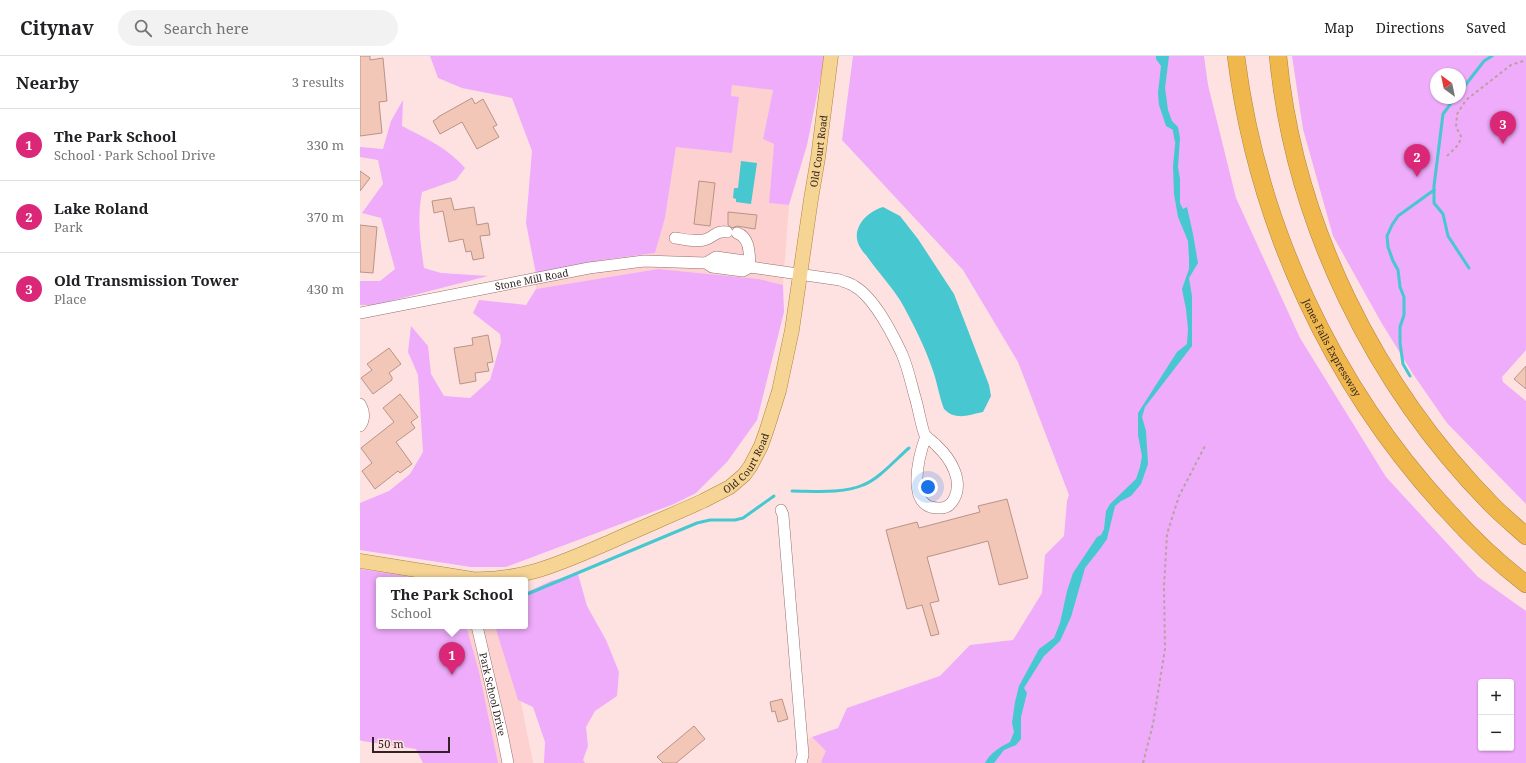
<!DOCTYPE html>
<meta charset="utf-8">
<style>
body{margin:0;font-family:"Noto Serif",serif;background:#f2f2f2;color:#202124}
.controls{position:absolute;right:12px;bottom:12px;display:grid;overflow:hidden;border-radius:4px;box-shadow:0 1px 3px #0004}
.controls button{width:36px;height:36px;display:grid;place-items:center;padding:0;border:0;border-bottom:1px solid #e0e0e0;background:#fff;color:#202124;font:20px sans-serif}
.compass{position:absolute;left:1070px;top:12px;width:36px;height:36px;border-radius:50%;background:#fff;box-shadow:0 1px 3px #0004;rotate:327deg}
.scale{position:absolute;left:12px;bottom:10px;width:78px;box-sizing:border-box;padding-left:4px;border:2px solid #322221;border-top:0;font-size:11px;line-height:14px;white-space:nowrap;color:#322221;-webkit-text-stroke:3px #fde2e1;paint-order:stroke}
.you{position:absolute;left:568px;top:431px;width:14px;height:14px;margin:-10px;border:3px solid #fff;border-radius:50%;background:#1a73e8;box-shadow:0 0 0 6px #1a73e833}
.badge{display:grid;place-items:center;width:26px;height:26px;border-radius:50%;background:#db2777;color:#fff;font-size:13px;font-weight:700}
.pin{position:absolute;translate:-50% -33px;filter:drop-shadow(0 1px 2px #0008)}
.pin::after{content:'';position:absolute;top:21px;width:14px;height:12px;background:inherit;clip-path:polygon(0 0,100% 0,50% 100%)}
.popup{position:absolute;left:16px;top:521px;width:152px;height:52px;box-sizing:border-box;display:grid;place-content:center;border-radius:4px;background:#fff;filter:drop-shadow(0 1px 3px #0005);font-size:13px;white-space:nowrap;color:#757577}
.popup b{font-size:15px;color:#202124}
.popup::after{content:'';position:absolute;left:50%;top:100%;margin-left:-8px;border:8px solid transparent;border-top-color:#fff}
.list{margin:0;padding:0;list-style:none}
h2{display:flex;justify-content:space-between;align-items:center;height:52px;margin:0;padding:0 16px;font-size:17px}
h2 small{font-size:13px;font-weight:400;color:#757577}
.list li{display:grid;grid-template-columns:26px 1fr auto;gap:12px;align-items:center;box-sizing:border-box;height:72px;padding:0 16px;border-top:1px solid #e0e0e0}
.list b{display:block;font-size:15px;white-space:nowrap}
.list p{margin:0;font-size:13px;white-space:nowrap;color:#757577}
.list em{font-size:13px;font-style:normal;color:#757577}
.icon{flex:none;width:22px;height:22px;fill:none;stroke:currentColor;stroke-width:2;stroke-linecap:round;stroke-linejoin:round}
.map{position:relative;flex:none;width:1166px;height:707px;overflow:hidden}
header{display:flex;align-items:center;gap:24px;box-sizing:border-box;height:56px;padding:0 20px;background:#fff;border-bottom:1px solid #e0e0e0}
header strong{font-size:19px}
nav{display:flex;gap:22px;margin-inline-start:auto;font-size:14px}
.search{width:280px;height:36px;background:#f2f2f2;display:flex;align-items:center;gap:10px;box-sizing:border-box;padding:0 14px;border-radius:22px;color:#757577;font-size:15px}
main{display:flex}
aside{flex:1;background:#fff}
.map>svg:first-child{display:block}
.built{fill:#fcd1d0}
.green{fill:#eeacfa;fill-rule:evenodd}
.water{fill:#47c7cf}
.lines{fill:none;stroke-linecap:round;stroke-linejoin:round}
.stream{stroke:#47c7cf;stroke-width:3}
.building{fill:#f3c7b7;stroke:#b99385}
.minor-casing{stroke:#976f6e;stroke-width:12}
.major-casing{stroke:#ae843d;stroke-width:15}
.highway-casing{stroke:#ae843d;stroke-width:18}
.path{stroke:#b8a1a0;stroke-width:2;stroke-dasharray:3 3;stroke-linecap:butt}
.minor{stroke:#fff;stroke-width:11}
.major{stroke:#f6d494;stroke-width:14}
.highway{stroke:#f0b84c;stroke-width:17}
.labels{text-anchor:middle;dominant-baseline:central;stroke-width:4;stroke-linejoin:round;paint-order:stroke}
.street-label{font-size:10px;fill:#322221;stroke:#fde2e1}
</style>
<header>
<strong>Citynav</strong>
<div class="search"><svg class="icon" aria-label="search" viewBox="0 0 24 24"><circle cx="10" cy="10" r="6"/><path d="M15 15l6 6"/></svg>Search here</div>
<nav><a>Map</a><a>Directions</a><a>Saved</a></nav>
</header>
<main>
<aside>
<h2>Nearby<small>3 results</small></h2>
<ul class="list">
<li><span class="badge">1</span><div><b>The Park School</b><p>School · Park School Drive</p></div><em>330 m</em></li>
<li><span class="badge">2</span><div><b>Lake Roland</b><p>Park</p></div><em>370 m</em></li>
<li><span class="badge">3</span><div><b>Old Transmission Tower</b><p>Place</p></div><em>430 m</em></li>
</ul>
</aside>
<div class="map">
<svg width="1166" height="707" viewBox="0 0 1166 707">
<rect width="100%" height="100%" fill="#fde2e1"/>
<g class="built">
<polygon points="372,28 413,34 403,83 414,88 409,147 429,149 423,229 399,223 298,213 176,233 176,218 242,204 295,197 305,162 316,91 371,40"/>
<polygon points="0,518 19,524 19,570 141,570 159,637 173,707 105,707 0,602"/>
<polygon points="452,681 479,707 445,707 446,685"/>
</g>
<g class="green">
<polygon points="70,0 465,0 447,89 429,149 409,147 414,88 403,83 413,34 372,29 371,40 379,41 372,97 316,91 305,162 295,197 242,204 176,218 166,167 172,95 152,42 102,32 78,22"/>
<path d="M493 0H844L848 29 876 142 940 282 1026 421 1118 521 1166 555V707H463L461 706 466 695 452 681 478 672 487 652 580 620 610 589 653 584 682 537 685 499 704 480 707 445 709 439 658 306 603 214 482 84ZM1121 626H1151V692H1121Z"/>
<path d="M932 0H1166V294L1142 321 1143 326 1166 345V448L1087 367 1053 318 1021 266 973 180 943 73ZM1076 18H1100V42H1076Z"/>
<path d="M43 44 42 70C65 82 88 92 105 112L96 124 62 136C57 162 60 185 64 212L81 217 128 220 15 249H0V225H20L35 213 21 162 2 157 23 128 18 104 0 101V91L23 93 31 65Z"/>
<polygon points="298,213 399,223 423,229 424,256 397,364 367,406 336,437 314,448 146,511 111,511 0,494 0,447 29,435 50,418 63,396 58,319 48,296 51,270 68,290 71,318 84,340 110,342 130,324 141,286 140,278 113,257 119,244 166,249 176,233"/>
<polygon points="0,513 72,524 19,524 19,570 106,570 119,616 138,707 63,707 56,693 2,685 0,684"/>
<polygon points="218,518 227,550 246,584 259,616 257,640 235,655 226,671 228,690 223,704 225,707 184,707 185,686 173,651 158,644 135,570 165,570 165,537 191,525"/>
</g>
<g class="water">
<path d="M796 0H809L805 32 808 54 812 65 818 71 820 82 818 111 820 123V147L823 153 827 151 833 178 838 207 829 222 832 240V290L785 351 782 361 786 375 788 408 781 428 771 440 761 445 755 450 747 483 740 493 725 512 711 561 700 585 684 600 664 632 667 637 661 661V683L656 689 644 694 634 707H625C630 697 640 691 650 686L654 676 652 667 655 646 659 630 679 593 694 582 700 567 707 535 713 517 737 481 741 479 744 473 746 455 750 448 776 423 780 411 782 400 778 379V357L817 296 827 288 828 273 826 253 822 233 829 213V202L828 185 818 161 814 138 813 110 816 79 815 75 806 70 799 49 798 37 801 10 796 3Z"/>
<polygon points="381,105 397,107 391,148 376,146 376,143 373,142 374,132 378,132"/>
<path d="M523 151 540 160 558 183 594 238 629 329 631 340 623 356C608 359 596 365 584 353 579 340 577 325 572 312 565 291 554 270 544 251 534 232 518 217 506 199 502 195 498 189 497 183 495 168 509 155 523 151Z"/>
</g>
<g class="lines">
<g class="stream">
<polyline points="1100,36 1124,5 1132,0"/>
<polyline points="1095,42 1083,58 1074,130 1074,147 1083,158 1088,180 1109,212"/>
<polyline points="814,72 816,84"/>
<polyline points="1050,320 1043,308 1040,287 1040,271 1044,259 1044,241 1040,231 1038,214 1033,205 1028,191 1027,180 1032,169 1038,160 1074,134"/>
<path d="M432 435C453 435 483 438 503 429 519 423 536 403 549 392"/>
<polyline points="165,539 337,467 350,464 375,464 383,462 414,440"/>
</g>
</g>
<g class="building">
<polygon points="0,0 10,0 10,4 23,2 27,45 19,46 22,77 0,80"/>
<polygon points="112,42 115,48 123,43 137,69 133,71 139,81 117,93 102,66 80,78 73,65 78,62 78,61"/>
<polygon points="0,115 10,122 0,135"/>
<polygon points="339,125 355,127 350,170 334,168"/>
<polygon points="91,142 94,154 114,151 117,169 128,167 130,179 120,180 124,202 113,204 111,195 106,196 103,183 89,186 83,155 74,157 72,145"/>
<polygon points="368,156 397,159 395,173 377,170 372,172 368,169"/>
<polygon points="0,169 17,171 13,217 0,216"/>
<polygon points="128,279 133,306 127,307 129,315 115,317 116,325 100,328 94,292 113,289 112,282"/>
<polygon points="29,292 41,308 29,317 32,321 32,324 13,338 1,322 12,314 7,308"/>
<polygon points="1166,310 1166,333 1154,323"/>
<polygon points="40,338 58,361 51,366 55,372 36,386 52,408 40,417 38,415 15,433 2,415 12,407 1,392 34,366 23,352"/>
<polygon points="647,443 668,522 639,529 628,485 567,501 579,545 570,547 579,578 571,580 562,549 547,553 526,474 557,466 559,472 620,456 618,450"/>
<polygon points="422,643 428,663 418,666 415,655 412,656 410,646"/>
<polygon points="334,670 345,683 316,707 303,707 297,701"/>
</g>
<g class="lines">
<defs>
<g id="minor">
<path d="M377 177C391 182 389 199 390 211"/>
<path d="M315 182C324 183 338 187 347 183 356 179 356 175 367 176"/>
<polyline points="346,207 356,201 385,205 390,211"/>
<path id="s1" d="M0 257 229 212 284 205 346 207 352 211 383 215 390 211 480 224C484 226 490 227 494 230 514 241 532 277 542 298 548 312 551 327 555 341 558 350 562 374 565 379 568 383 574 386 577 390 590 402 604 424 594 443 591 449 587 452 580 452 544 454 559 399 566 380"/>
<path d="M0 348C4 355 5 363 0 370"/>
<polyline points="421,454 423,459 443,699 441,707"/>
<path id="s2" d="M117 570 142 677 148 707"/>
</g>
<g id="major">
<path id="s3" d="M0 505 112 523C164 525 203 506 250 486 281 472 312 459 343 445L370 431 384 419 390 411 401 390 407 373 419 335 432 274 451 143 458 102 471 0"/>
</g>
<g id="highway">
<path id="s4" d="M876 0C897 168 972 330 1087 454 1111 481 1137 506 1166 528"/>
<path d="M918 0C934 167 1015 331 1133 450 1143 460 1155 470 1166 480"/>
</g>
</defs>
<use href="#minor" class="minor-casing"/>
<use href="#major" class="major-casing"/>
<use href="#highway" class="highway-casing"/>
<g class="path">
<polyline points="1087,100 1099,88 1101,80 1096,71 1097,58 1106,44 1151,9 1166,4"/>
<polyline points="783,707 793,668 805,593 804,531 807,478 819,440 846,388"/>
</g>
<use href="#minor" class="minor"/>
<use href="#major" class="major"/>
<use href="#highway" class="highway"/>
</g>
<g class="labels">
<g class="street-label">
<text stroke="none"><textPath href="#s3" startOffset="743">Old Court Road</textPath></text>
<text stroke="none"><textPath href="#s1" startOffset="175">Stone Mill Road</textPath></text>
<text stroke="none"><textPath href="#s4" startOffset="309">Jones Falls Expressway</textPath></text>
<text stroke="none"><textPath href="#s3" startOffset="419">Old Court Road</textPath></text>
<text stroke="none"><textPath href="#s2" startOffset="70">Park School Drive</textPath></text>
</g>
</g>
</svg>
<div class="controls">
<button>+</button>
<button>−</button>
</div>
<svg class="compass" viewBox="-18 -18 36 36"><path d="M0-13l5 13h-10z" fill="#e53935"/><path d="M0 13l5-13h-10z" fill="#757577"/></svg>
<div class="scale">50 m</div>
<div class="you"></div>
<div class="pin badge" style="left:92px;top:619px">1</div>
<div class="popup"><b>The Park School</b>School</div>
<div class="pin badge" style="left:1057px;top:121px">2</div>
<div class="pin badge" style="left:1143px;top:88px">3</div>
</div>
</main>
